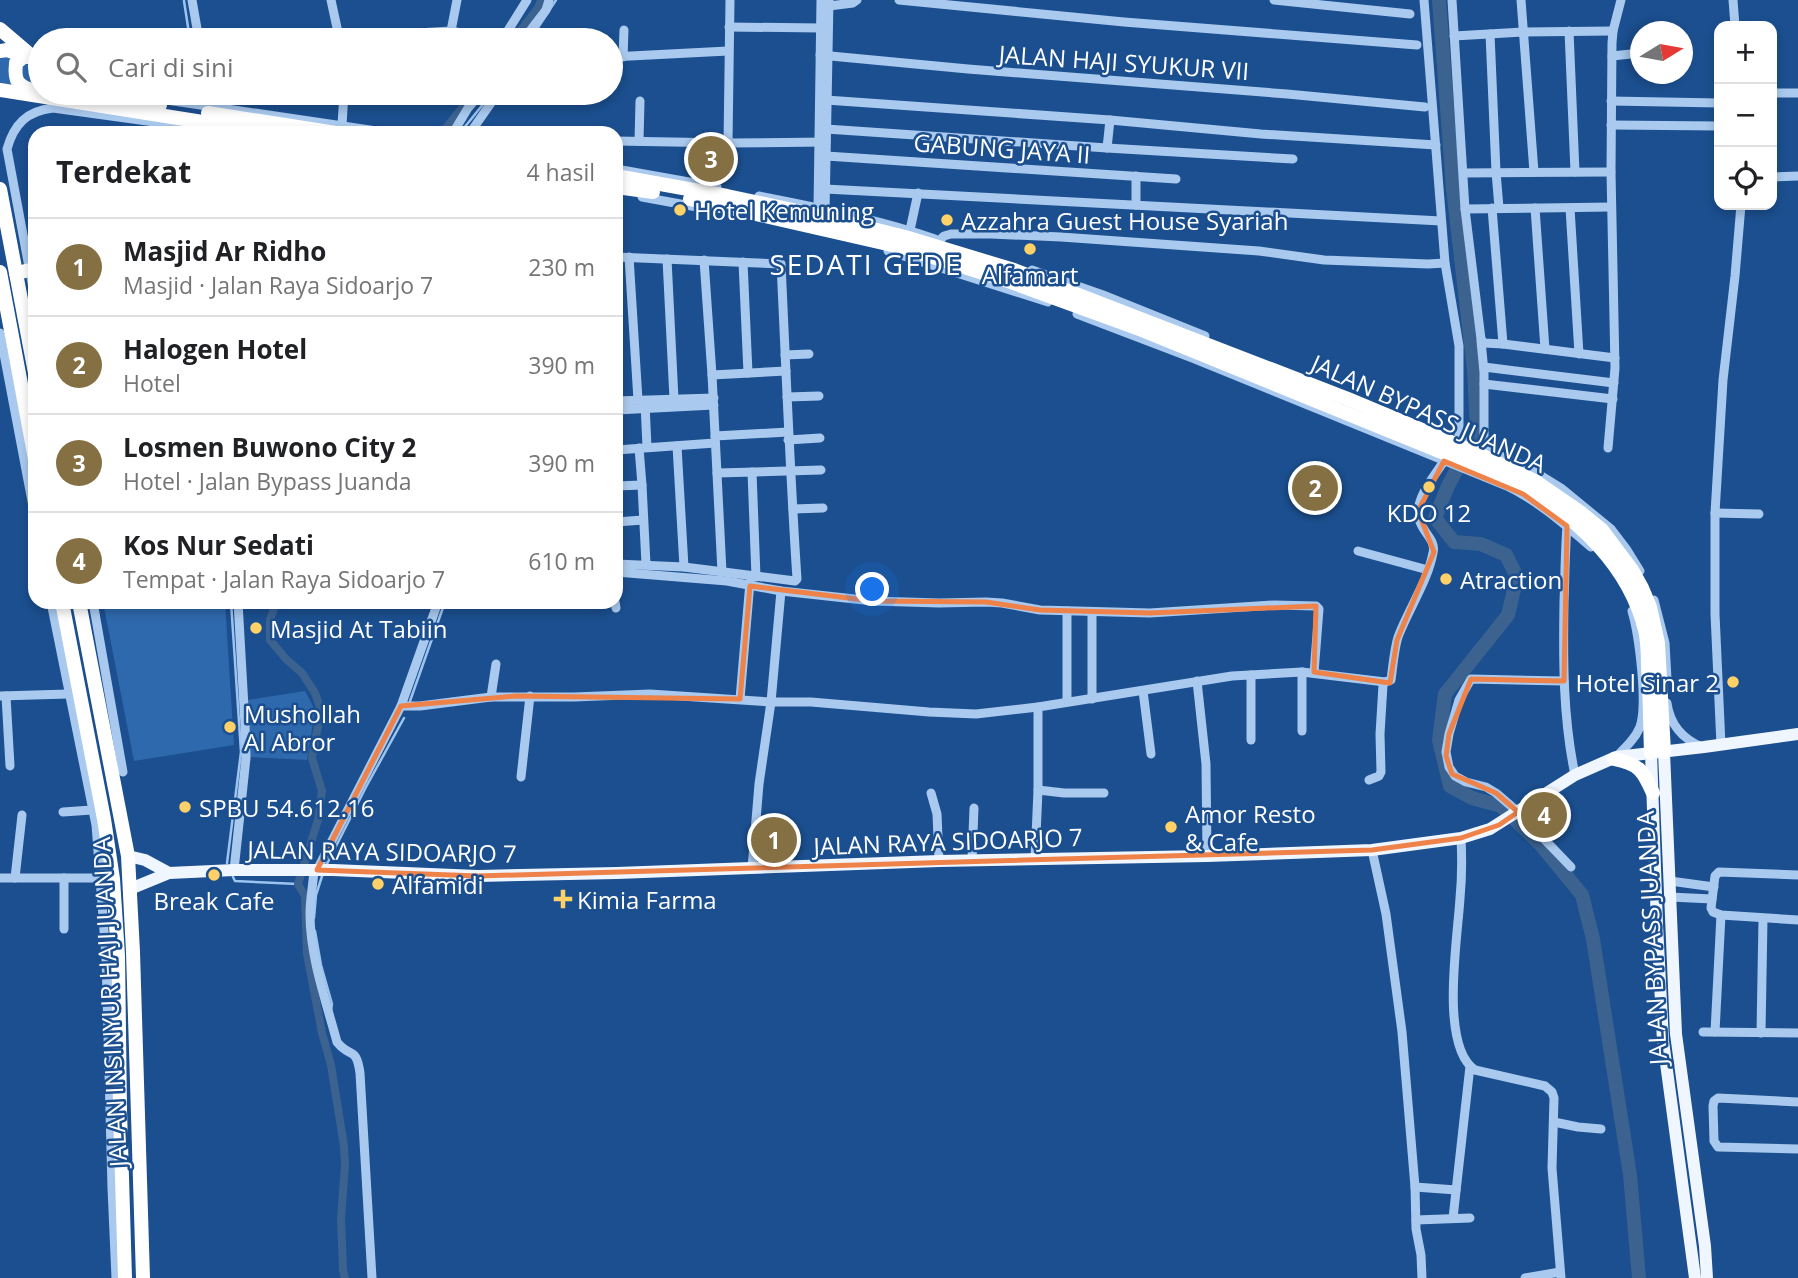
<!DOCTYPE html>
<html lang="id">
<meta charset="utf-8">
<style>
body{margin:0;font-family:"Open Sans",sans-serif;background:#f2f2f2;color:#202124}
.controls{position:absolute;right:21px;top:21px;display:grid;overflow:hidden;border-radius:14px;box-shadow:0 4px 10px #0003}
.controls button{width:63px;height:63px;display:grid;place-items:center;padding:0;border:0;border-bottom:2px solid #e0e0e0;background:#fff;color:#202124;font:35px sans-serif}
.compass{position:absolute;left:1630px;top:21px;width:63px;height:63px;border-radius:50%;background:#fff;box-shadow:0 4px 10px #0003;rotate:79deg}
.you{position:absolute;left:873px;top:590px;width:24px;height:24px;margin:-18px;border:5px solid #fff;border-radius:50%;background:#1a73e8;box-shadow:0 0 0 10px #1a73e833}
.badge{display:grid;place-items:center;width:46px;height:46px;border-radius:50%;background:#847042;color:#fff;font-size:23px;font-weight:700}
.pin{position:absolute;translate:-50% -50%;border:4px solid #fff;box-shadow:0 2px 7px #0006}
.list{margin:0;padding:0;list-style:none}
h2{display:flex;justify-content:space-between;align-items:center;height:91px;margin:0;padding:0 28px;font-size:30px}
h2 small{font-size:23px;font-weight:400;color:#757577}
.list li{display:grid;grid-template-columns:46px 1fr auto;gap:21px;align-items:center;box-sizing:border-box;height:98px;padding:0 28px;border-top:2px solid #e0e0e0}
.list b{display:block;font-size:26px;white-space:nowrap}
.list p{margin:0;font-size:23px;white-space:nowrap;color:#757577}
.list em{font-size:23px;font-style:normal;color:#757577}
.icon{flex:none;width:38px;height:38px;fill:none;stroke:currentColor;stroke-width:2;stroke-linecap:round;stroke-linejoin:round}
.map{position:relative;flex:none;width:1798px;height:1278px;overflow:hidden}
.search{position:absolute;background:#fff;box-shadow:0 4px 10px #0003;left:28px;top:28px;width:595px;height:77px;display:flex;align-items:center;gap:18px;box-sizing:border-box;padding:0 24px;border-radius:38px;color:#757577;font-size:26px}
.panel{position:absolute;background:#fff;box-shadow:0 4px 10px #0003;left:28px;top:126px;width:595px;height:483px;border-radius:21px}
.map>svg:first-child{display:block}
.green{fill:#2e69ad}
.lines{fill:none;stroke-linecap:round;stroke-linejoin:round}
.stream{stroke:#9cc4f0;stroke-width:2.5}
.canal{stroke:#3c6290;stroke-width:8}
.river{stroke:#3c6290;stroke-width:14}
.minor{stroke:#a9c9ee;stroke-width:9}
.major{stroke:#f0f6ff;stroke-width:12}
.highway{stroke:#fff;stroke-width:14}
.marked{fill:none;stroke:#ee8249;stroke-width:5;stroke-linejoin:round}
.poi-dot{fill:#ffd166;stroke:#1b4f8f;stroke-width:2.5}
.labels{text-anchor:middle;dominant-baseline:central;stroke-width:5;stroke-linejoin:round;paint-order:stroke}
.street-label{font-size:24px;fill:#fff;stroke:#1b4f8f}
.poi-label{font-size:24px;fill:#fff;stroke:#1b4f8f;text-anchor:start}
.quarter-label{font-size:28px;letter-spacing:2px;fill:#fff;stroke:#1b4f8f}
</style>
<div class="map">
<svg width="1798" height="1278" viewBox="0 0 1798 1278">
<rect width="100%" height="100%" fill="#1b4f8f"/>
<g class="green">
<polygon points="0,54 40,67 40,91 0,87"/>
<polygon points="103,602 132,602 166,607 225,602 234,745 134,761"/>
<polygon points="305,691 315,710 307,760 250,757 248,700"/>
</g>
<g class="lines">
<g class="stream">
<polyline points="184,1 190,40"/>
<polyline points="530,40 556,0"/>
<polyline points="460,133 492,93"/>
<polyline points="410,701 445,602"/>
<polyline points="227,863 241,752 231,602"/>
<polyline points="327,864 366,787 404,718"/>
<polyline points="233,877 235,881 298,884"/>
<polyline points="314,918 316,895 323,873"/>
<polyline points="315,931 321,965 332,1004 331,1010"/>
</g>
<g class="canal">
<polyline points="513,40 538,8 541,0"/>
<polyline points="442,133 474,93"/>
<polyline points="276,602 270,620 270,640 287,660 302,673 315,693 321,710 312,758 322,791 318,820 298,884 305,896 307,954 322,1033 331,1065 344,1146 345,1165 341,1219 343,1270 345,1278"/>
</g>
<polyline class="river" points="1439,0 1453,189 1474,370 1477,431 1448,486 1435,518 1454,542 1481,544 1506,555 1517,577 1508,615 1445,694 1439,740 1450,786 1472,798 1501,806 1541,845 1582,895 1593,939 1630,1175 1639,1278"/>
<g class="minor">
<polyline points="192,0 199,40"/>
<polyline points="331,0 339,37"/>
<polyline points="899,0 1124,22 1417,45"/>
<polyline points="1274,0 1410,14"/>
<polyline points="1424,0 1445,263 1459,346 1459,438"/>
<polyline points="1452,0 1465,209 1481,339 1484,343 1503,344"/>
<polyline points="1521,0 1534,172"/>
<polyline points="1733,0 1735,26"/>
<polyline points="829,6 853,3 857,0"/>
<polyline points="729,27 821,28"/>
<polyline points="451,31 457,0"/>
<polyline points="1569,31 1575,172"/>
<polyline points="198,33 318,39 451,31 492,40"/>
<polyline points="1490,34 1496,172 1499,208"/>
<polyline points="1454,36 1523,32 1613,31"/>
<polyline points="502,40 527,0"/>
<polyline points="523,40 546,10 549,0"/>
<polyline points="820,55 968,69 1287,94 1425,107"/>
<polyline points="1612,56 1640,53"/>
<polyline points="611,57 728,51"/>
<polyline points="623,57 624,30"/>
<polyline points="1772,93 1798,93"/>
<polyline points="153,98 390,133"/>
<polyline points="826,100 1110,120 1261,134 1436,145"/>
<polyline points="1611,101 1719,103"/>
<polyline points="342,125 344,93"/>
<polyline points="1611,125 1719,126"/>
<polyline points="826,129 1107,148 1293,159"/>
<polyline points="453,133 468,108 481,93"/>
<polyline points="470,133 498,93"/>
<polyline points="616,141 728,143 826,142"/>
<polyline points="639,141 640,101"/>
<polyline points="728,143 730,0"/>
<polyline points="1107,148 1110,120"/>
<polyline points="826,156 1176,179"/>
<polyline points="616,169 717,187"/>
<polyline points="1464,173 1611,172"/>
<polyline points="1772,177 1798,176"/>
<polyline points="825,189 1441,221"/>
<path d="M759 196C818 208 878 219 935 239"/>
<polyline points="642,197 697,207"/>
<polyline points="1136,205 1136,176"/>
<polyline points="818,208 821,0"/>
<polyline points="1492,208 1503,344 1615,358"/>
<polyline points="1535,208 1545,349"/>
<polyline points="1570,208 1579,354"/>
<polyline points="1465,209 1611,207"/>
<polyline points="825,213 829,0"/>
<polyline points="910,230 918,193"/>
<polyline points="939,241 944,236 951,234 991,234 1061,237 1259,251 1324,260 1428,264 1445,263"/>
<polyline points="888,251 1048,302"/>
<path d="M616 257 781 264C786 369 790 474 797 579L795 581 684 567 616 564"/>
<polyline points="629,257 638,400"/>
<polyline points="667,259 674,399"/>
<polyline points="704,260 712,375 722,572"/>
<polyline points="743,262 748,373"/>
<polyline points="1032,270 1103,295 1205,336"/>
<path d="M35 299 7 149C14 124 27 111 53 108L205 129"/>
<path d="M1077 314 1195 359 1507 486C1538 501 1564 524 1591 547"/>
<polyline points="0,333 35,517"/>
<polyline points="1481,341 1484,372 1484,448"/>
<polyline points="785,355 809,354"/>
<polyline points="1484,367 1614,383"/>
<polyline points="712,375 786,371"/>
<polyline points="1484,384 1613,399"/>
<polyline points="787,397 819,396"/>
<polyline points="616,401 714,398"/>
<polyline points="645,404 647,447"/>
<polyline points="616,410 714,405"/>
<polyline points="715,436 788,432"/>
<polyline points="788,440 820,438"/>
<polyline points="1465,441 1527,467 1561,488 1611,529 1627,550 1640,571"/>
<polyline points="677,446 684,567"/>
<polyline points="639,448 642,485 646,564"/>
<polyline points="1608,448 1615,368 1611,172 1612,43 1613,31 1621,0"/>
<polyline points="616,450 715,443"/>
<polyline points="752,472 756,577"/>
<polyline points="717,473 821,470"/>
<polyline points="616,486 642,485"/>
<polyline points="793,509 823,508"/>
<polyline points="1715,513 1759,514"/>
<polyline points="616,522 643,520"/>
<path d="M1567 526C1565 552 1565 577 1564 602 1563 661 1563 718 1575 775"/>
<polyline points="1358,551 1428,570"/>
<polyline points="616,572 727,581 781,591 873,601 939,603 986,602 1002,603 1040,610 1150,613 1274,605 1316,606 1319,609 1314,673"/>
<polyline points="1654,600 1665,643 1667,679"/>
<polyline points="51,602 96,825 106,957 112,1188 116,1278"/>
<polyline points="93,602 123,772"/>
<polyline points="615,602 616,608"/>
<polyline points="1092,612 1092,699"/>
<polyline points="1302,672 1302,731"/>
<polyline points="1197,681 1206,764 1207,856"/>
<polyline points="1564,681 1471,679 1459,700 1449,734 1446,752 1449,767 1455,776 1466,782 1486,787 1496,793 1518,812 1571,867"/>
<polyline points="1143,691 1151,754"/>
<polyline points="0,696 68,694"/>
<polyline points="6,696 10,766"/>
<polyline points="491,697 496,664"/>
<polyline points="740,699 750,582"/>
<polyline points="1067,702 1067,611"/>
<path d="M1667 703C1670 725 1683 739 1702 747"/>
<polyline points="401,706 420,706 491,697 574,697 650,694 771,702 811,702 929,712 976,714 1038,707 1232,676 1302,672 1385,682"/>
<polyline points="1251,740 1251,675"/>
<polyline points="1721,745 1715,614 1715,513 1723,380 1735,276 1741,205"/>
<path d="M1616 757C1625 748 1635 739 1640 727 1648 704 1639 635 1632 611"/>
<polyline points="521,777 530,696"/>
<path d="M1369 780 1379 776 1381 772 1380 734 1383 685 1385 682 1391 680C1393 666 1394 650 1398 637 1409 608 1427 583 1433 553 1436 541 1425 534 1421 524 1410 504 1433 478 1444 461"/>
<polyline points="1038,790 1064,793 1104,793"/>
<polyline points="931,793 937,814 939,861"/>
<polyline points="63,812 92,810"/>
<path d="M1461 838C1462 858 1462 878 1460 898 1458 936 1439 1046 1475 1070L1545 1086 1552 1092 1554 1098 1552 1168 1561 1278"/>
<polyline points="1372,850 1386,914 1402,1032 1415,1187 1416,1229 1421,1255 1422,1278"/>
<polyline points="1035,859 1038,790 1038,707"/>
<polyline points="972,860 974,808"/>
<polyline points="752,868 759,784 771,702 781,591"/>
<polyline points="234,870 246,758 245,725 238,602"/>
<path d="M314 870C313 885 310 899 310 914 310 957 326 1001 337 1042 350 1059 356 1045 360 1073L372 1278"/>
<polyline points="317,870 401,706 438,602"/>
<polyline points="1798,875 1719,872 1715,876 1711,908 1713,912 1721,915 1798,920"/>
<polyline points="0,878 101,878"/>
<polyline points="15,878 22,815"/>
<polyline points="1670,881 1714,887"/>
<polyline points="1670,897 1712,899"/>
<polyline points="64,929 64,878"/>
<polyline points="1703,1032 1798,1033"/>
<polyline points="1715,1032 1721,915"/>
<polyline points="1761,1033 1763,919"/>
<polyline points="1798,1102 1718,1098 1714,1101 1713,1106 1714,1141 1718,1147 1798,1149"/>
<polyline points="1554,1122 1578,1127 1601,1129"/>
<polyline points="1415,1187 1456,1190"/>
<polyline points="1453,1218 1470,1066"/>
<polyline points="1416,1220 1470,1218"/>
<polyline points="1525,1278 1560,1272"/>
</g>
<g class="major">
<polyline points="1664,752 1676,1034 1705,1246 1707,1278"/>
<polyline points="1651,753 1657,925 1663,1041 1695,1278"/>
<polyline points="128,856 145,860 169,873"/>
<polyline points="130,889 169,873 234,870 333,870 478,876 617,873 939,861 1207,856 1372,850 1461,838 1490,829 1575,775 1616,757 1704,747 1798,734"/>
</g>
<g class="highway">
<polyline points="0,29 40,63"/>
<polyline points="0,51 7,50 28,57"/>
<path d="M27 56 22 58 16 63C14 81 17 86 35 91"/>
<polyline points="0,90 273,133"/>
<polyline points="103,93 160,105"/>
<polyline points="208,113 336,133"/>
<polyline points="616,176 727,196 825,217 905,237 1014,270 1348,399 1477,453 1535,481 1580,512 1602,530 1632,570 1642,588 1650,607 1658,643 1664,752"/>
<polyline points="616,187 653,192"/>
<polyline points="0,189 35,373"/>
<path d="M690 199 905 248 1008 281 1142 330 1525 486C1579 521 1629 565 1645 630 1648 642 1648 655 1648 667 1650 696 1650 724 1651 753"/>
<polyline points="0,272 35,459"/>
<polyline points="16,273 30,270"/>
<polyline points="62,602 104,819 113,879 118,956 120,1110 125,1278"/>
<polyline points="79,602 128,856 133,952 143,1278"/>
<path d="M1614 759C1639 764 1643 770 1653 793"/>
</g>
</g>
<path class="marked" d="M1444 461 1523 494 1567 526 1564 681 1471 679 1449 734 1446 756 1452 774 1496 793 1518 812 1499 825 1461 838 1372 850 478 876 317 870 401 706 516 696 740 699 750 586 873 601 986 602 1040 610 1150 613 1316 606 1314 672 1390 683 1397 640 1434 552 1418 511Z"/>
<g class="poi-dot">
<circle cx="680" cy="210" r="7"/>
<circle cx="947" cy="220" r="7"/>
<circle cx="1030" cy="249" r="7"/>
<circle cx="1429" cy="487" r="7"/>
<circle cx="1446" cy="579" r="7"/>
<circle cx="256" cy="628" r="7"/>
<circle cx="1733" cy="682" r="7"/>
<circle cx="230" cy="727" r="7"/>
<circle cx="185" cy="807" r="7"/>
<circle cx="1171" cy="827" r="7"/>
<circle cx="214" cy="875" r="7"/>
<circle cx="378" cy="884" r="7"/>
<path d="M559.5 888.5h7v7h7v7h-7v7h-7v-7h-7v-7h7z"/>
</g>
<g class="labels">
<g class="street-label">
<text transform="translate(1124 62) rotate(4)">JALAN HAJI SYUKUR VII</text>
<text transform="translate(1002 148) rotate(4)">GABUNG JAYA II</text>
<text transform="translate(1429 413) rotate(24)">JALAN BYPASS JUANDA</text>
<text transform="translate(948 841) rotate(-2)">JALAN RAYA SIDOARJO 7</text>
<text transform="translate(382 851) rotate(1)">JALAN RAYA SIDOARJO 7</text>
<text transform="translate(1651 938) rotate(-93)">JALAN BYPASS JUANDA</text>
<text transform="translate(109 1002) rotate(-93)">JALAN INSINYUR HAJI JUANDA</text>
</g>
<g class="poi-label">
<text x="694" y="210">Hotel Kemuning</text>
<text x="961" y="220">Azzahra Guest House Syariah</text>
<text x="1030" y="274" text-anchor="middle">Alfamart</text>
<text x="1429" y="512" text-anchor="middle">KDO 12</text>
<text x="1460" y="579">Atraction</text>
<text x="270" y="628">Masjid At Tabiin</text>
<text x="1719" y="682" text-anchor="end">Hotel Sinar 2</text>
<text x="244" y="713">Mushollah<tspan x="244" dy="28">Al Abror</tspan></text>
<text x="199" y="807">SPBU 54.612.16</text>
<text x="1185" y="813">Amor Resto<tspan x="1185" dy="28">&amp; Cafe</tspan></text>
<text x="392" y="884">Alfamidi</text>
<text x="577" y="899">Kimia Farma</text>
<text x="214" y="900" text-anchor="middle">Break Cafe</text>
</g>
<g class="quarter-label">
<text x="866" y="264">SEDATI GEDE</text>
</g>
</g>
</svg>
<div class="controls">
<button>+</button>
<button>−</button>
<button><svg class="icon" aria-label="locate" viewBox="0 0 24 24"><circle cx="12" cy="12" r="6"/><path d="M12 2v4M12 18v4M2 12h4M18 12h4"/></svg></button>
</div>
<svg class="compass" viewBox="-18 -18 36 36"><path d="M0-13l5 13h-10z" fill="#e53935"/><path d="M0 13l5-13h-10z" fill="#757577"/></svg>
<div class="you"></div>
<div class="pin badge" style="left:774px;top:840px">1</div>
<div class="pin badge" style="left:1315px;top:488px">2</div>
<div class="pin badge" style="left:711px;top:159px">3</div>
<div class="pin badge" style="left:1544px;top:815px">4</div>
<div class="search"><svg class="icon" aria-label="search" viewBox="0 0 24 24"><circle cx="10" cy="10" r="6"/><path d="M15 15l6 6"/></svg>Cari di sini</div>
<section class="panel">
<h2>Terdekat<small>4 hasil</small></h2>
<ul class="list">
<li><span class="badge">1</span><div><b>Masjid Ar Ridho</b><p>Masjid · Jalan Raya Sidoarjo 7</p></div><em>230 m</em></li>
<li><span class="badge">2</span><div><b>Halogen Hotel</b><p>Hotel</p></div><em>390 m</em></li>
<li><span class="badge">3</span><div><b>Losmen Buwono City 2</b><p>Hotel · Jalan Bypass Juanda</p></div><em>390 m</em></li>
<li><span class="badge">4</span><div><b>Kos Nur Sedati</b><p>Tempat · Jalan Raya Sidoarjo 7</p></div><em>610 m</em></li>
</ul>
</section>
</div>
